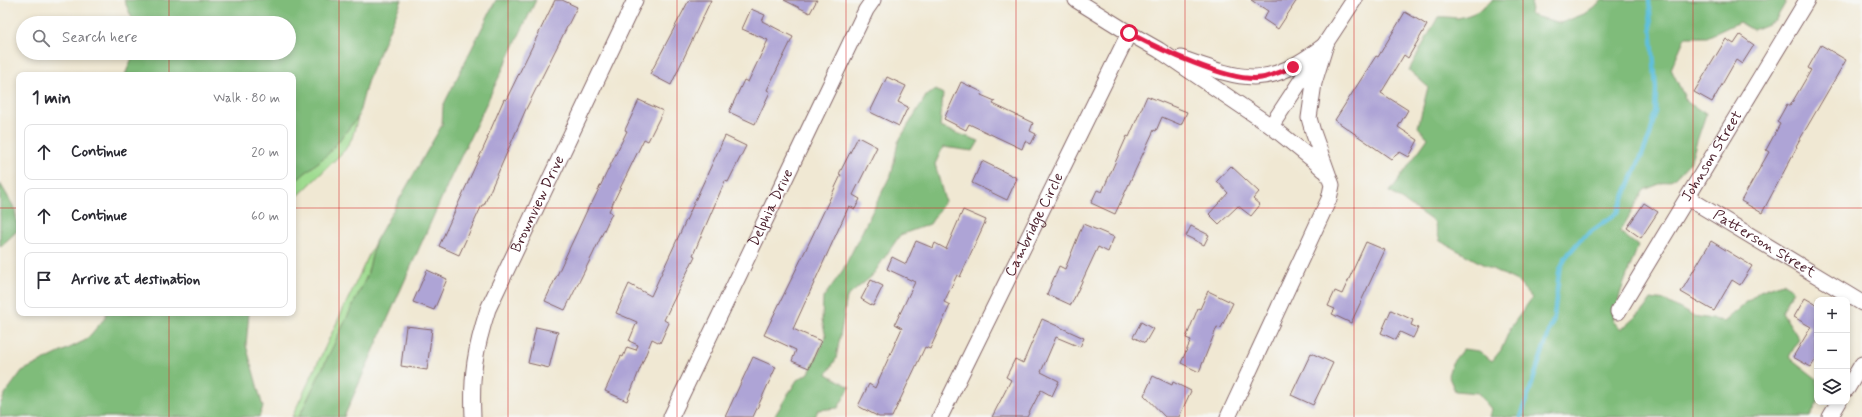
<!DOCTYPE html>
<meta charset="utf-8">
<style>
body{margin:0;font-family:Mynerve,sans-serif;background:#f2f2f3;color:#2b2b33}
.controls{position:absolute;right:12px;bottom:12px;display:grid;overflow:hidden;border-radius:8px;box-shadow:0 2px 6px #0003}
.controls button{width:36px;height:36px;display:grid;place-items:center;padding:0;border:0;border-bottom:1px solid #e1e1e2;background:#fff;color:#2b2b33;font:20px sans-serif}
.stop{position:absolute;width:12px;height:12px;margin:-9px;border:3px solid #e11d48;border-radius:50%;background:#fff}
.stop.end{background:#e11d48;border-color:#fff;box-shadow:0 1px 4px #0008}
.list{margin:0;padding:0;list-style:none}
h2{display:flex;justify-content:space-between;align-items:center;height:52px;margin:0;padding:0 16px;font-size:17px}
h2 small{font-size:13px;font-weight:400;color:#7c7c81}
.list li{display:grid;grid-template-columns:26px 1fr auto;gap:12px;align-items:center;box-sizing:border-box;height:56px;margin:0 8px 8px;padding:0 8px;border:1px solid #e1e1e2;border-radius:8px}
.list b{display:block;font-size:15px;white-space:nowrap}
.list em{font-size:13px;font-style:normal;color:#7c7c81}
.icon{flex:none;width:22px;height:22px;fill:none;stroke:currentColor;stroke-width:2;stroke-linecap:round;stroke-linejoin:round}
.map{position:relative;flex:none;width:1862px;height:417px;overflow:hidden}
.search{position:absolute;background:#fff;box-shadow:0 2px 6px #0003;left:16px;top:16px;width:280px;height:44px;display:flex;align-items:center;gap:10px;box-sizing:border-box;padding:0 14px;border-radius:22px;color:#7c7c81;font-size:15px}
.panel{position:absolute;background:#fff;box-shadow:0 2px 6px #0003;left:16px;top:72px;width:280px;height:244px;border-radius:8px}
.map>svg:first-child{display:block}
.green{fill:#9fdc90;stroke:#747e5e}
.forest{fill:#7fbc7a;stroke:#646e52}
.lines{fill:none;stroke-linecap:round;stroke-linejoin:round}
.stream{stroke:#5ebfdc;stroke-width:4.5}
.building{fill:#aea4d6}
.street-casing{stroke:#846566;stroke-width:17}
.street{stroke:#fff;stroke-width:15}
.route{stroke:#e11d48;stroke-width:5}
.grid{fill:none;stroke:#d62828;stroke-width:1;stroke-opacity:0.55}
.labels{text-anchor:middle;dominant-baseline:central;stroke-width:3.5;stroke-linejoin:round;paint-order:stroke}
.street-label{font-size:15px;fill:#4a1f2b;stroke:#f6f6f2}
</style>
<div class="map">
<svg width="1862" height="417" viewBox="0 0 1862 417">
<rect width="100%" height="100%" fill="#f6f6f2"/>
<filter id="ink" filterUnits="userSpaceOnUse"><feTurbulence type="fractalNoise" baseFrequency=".025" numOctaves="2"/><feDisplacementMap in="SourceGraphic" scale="8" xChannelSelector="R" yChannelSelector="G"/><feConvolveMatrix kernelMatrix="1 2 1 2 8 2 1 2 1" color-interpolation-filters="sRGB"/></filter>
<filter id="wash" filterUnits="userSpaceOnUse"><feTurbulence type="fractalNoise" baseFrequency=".012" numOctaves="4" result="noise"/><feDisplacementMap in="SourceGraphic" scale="16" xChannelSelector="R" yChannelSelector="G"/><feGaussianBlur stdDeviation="0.9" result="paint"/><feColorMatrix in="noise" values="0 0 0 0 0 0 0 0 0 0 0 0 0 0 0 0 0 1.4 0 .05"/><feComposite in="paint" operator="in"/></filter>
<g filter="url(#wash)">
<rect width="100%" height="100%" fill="#f0e8d3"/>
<g class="green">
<polygon points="358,117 352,138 345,150 293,201 293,183 328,154"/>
<polygon points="376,240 367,276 299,417 292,417"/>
</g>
<g class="forest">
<polygon points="124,0 402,0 368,79 358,117 328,154 293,183 293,75 125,75 134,53 289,53 289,23 134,23"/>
<polygon points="496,0 536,0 450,179 344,417 299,417 367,276 376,240 442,125 443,106"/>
<path d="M1492 0H1532L1530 15 1561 23 1584 14 1603 0H1783L1786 2 1775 21 1753 30 1739 22 1707 37H1685L1671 69 1687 102 1706 114 1690 162 1675 178 1644 190 1620 232 1638 246 1621 291 1613 321 1621 330 1644 309 1651 299 1666 301 1693 316 1724 321 1760 291 1782 283 1793 290 1782 312 1799 339 1789 357 1817 379 1818 402 1810 417H1489L1491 409 1478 393 1455 391 1448 375 1452 363 1463 349 1479 351 1492 361 1501 350 1511 327 1532 298 1517 281 1490 268 1440 241 1434 222 1390 192 1428 138 1418 127 1428 87 1409 70 1438 17C1445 16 1452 18 1458 18 1472 15 1483 10 1492 0Z"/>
<polygon points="936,90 943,94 940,127 979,141 973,151 943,147 935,164 945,201 930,224 900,235 872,276 847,297 836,359 827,374 850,387 838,408 818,410 815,417 774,417 797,380 809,373 826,337 822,320 823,298 843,270 892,172 898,142 926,96"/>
<polygon points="0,183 15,209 18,230 0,247"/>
<polygon points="106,313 249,313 246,345 263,407 259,417 0,417 0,405 5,394 22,371 86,340 105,318"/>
</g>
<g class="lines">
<polyline class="stream" points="1521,417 1554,317 1559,272 1565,258 1582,238 1617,213 1650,136 1655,113 1656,89 1649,0"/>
</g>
<g id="blocks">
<g class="building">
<polygon points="555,0 562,0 577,7 526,109 484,205 482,205 459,255 439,246 488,138 487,138 504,99 506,100"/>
<polygon points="689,0 711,0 671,85 650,74"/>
<polygon points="784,0 817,0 810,13"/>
<polygon points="1251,0 1297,0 1278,29 1263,19 1268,11"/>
<polygon points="751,9 765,15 762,21 793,37 767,90 770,92 755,124 729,112 744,80 748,82 768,40 742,29"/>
<polygon points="1405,12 1427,25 1408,58 1404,55 1381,93 1408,110 1398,127 1418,140 1409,157 1400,152 1391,159 1335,120 1376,56 1378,57"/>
<polygon points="1740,35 1754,45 1742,64 1736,60 1712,102 1694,92 1726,39 1734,44"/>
<polygon points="1821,45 1846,60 1796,146 1797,147 1762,213 1741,201 1769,152 1766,150 1780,124 1777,122 1787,104 1790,106 1811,70 1808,68"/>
<polygon points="887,77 906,86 898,102 908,107 899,126 870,112"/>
<polygon points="961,82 982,92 981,95 995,101 993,104 1033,123 1030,131 1036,134 1031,144 1025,141 1022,149 969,124 966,130 944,119"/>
<polygon points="1147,96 1187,112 1181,125 1162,117 1156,131 1154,130 1115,214 1091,203 1097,190 1102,192 1127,136 1129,137"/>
<polygon points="639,100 663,111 648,141 644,139 609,211 612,213 593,254 565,310 545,301 590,204 591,205 627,131 625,130"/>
<polygon points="725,136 746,146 728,182 725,181 693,255 695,256 664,320 669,323 660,343 652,339 627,401 605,391 621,356 623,357 627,347 636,350 638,345 629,341 637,322 616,313 629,284 651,296"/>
<polygon points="858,137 877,147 853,195 860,199 855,209 849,206 793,329 821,341 809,368 792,361 796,350 764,335 809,243 841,175 839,174"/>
<polygon points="982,161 1017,178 1007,200 972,183"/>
<polygon points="1231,166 1259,192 1253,199 1260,205 1251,216 1238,206 1219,224 1209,214 1228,193 1217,181"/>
<polygon points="1644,203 1658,212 1641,238 1627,228"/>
<polygon points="963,210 986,220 960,277 957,275 944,302 950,305 930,349 925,347 892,417 879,417 858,406 869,384 875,388 902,328 895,324 915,282 887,269 892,257 906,264 916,241 933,248 935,243 946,249"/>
<polygon points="1083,224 1114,237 1108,252 1098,247 1071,305 1047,294 1059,266 1065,269"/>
<polygon points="1191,226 1209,235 1204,245 1186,236"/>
<polygon points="1711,241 1752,266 1740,285 1732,280 1714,311 1681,292"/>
<polygon points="1366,242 1385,250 1351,323 1332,314 1335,309 1328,306 1335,291 1342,294"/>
<polygon points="427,270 447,279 434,310 413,302"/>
<polygon points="871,280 883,286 873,306 861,299"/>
<polygon points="1208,291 1233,303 1221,328 1217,327 1199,372 1181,363 1191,340 1186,338 1198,308 1200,309"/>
<polygon points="1805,298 1817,305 1817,357 1811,367 1793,357 1811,327 1794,317"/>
<polygon points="1391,310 1413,320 1411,325 1418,328 1413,338 1400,332 1396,340 1381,333"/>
<polygon points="1042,319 1084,338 1080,347 1056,337 1041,372 1059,381 1052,396 1041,390 1027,417 992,417 1011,380 1006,377 1015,359 1023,363"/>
<polygon points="1141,322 1153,329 1145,343 1133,337"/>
<polygon points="406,326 432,329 427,370 401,366"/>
<polygon points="536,327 558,332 549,368 528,363"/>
<polygon points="1311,353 1333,363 1313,405 1291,395"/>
<polygon points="753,357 776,367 753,417 725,417"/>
<polygon points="1153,376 1172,385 1173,382 1191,391 1179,417 1165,417 1144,395"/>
</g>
</g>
</g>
<g filter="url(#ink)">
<use href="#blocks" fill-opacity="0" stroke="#846566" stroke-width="1"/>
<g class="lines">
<defs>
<g id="street">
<polyline points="1076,0 1129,33 1159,50 1271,126 1313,160 1324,170"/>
<path d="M1181 58C1248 82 1267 89 1326 44"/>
<polyline points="1271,126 1354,0"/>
<path id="s1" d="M1688 198 1862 303"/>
<path id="s2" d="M1618 312 1807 0"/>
<polyline points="1847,389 1862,364"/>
<path id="s3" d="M473 417C471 374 475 350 488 309L635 0"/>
<path id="s4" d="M671 417 866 10 873 0"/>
<path id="s5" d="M940 417 1129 33"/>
<polyline points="1228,417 1329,199 1332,185 1313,132 1309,118 1314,83 1326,44"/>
<polyline points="1830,417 1839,402"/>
</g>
</defs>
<use href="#street" class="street-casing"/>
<use href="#street" class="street"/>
</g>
</g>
<g class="lines" filter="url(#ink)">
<path class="route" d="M1129 33C1157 48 1230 83 1261 78 1272 76 1283 71 1293 67"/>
</g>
<path class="grid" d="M169 0V23M339 0V417M508 0V417M677 0V417M846 0V417M1016 0V417M1185 0V417M1354 0V417M1523 0V417M1693 0V417M169 53V75M0 208H19M293 208H1862M169 313V417"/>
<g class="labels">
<g class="street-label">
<text stroke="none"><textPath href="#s2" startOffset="182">Johnson Street</textPath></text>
<text stroke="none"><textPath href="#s3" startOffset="226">Brownview Drive</textPath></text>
<text stroke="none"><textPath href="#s4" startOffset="232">Delphia Drive</textPath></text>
<text stroke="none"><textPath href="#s5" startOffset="214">Cambridge Circle</textPath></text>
<text stroke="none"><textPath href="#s1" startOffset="89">Patterson Street</textPath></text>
</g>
</g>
</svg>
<div class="controls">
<button>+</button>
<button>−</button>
<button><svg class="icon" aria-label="layers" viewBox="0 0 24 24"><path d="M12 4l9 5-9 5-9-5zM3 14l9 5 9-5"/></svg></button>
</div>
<div class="stop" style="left:1129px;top:33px"></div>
<div class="stop end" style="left:1293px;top:67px"></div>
<div class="search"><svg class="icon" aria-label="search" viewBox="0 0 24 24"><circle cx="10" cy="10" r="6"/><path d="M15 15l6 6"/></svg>Search here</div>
<section class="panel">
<h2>1 min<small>Walk · 80 m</small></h2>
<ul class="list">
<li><svg class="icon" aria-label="ahead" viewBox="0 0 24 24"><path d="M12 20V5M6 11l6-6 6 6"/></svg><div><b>Continue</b></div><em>20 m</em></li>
<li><svg class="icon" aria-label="ahead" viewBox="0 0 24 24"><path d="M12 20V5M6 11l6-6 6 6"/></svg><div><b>Continue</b></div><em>60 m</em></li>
<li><svg class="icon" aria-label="arrive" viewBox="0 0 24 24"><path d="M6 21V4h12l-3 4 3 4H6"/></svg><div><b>Arrive at destination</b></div></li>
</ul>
</section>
</div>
